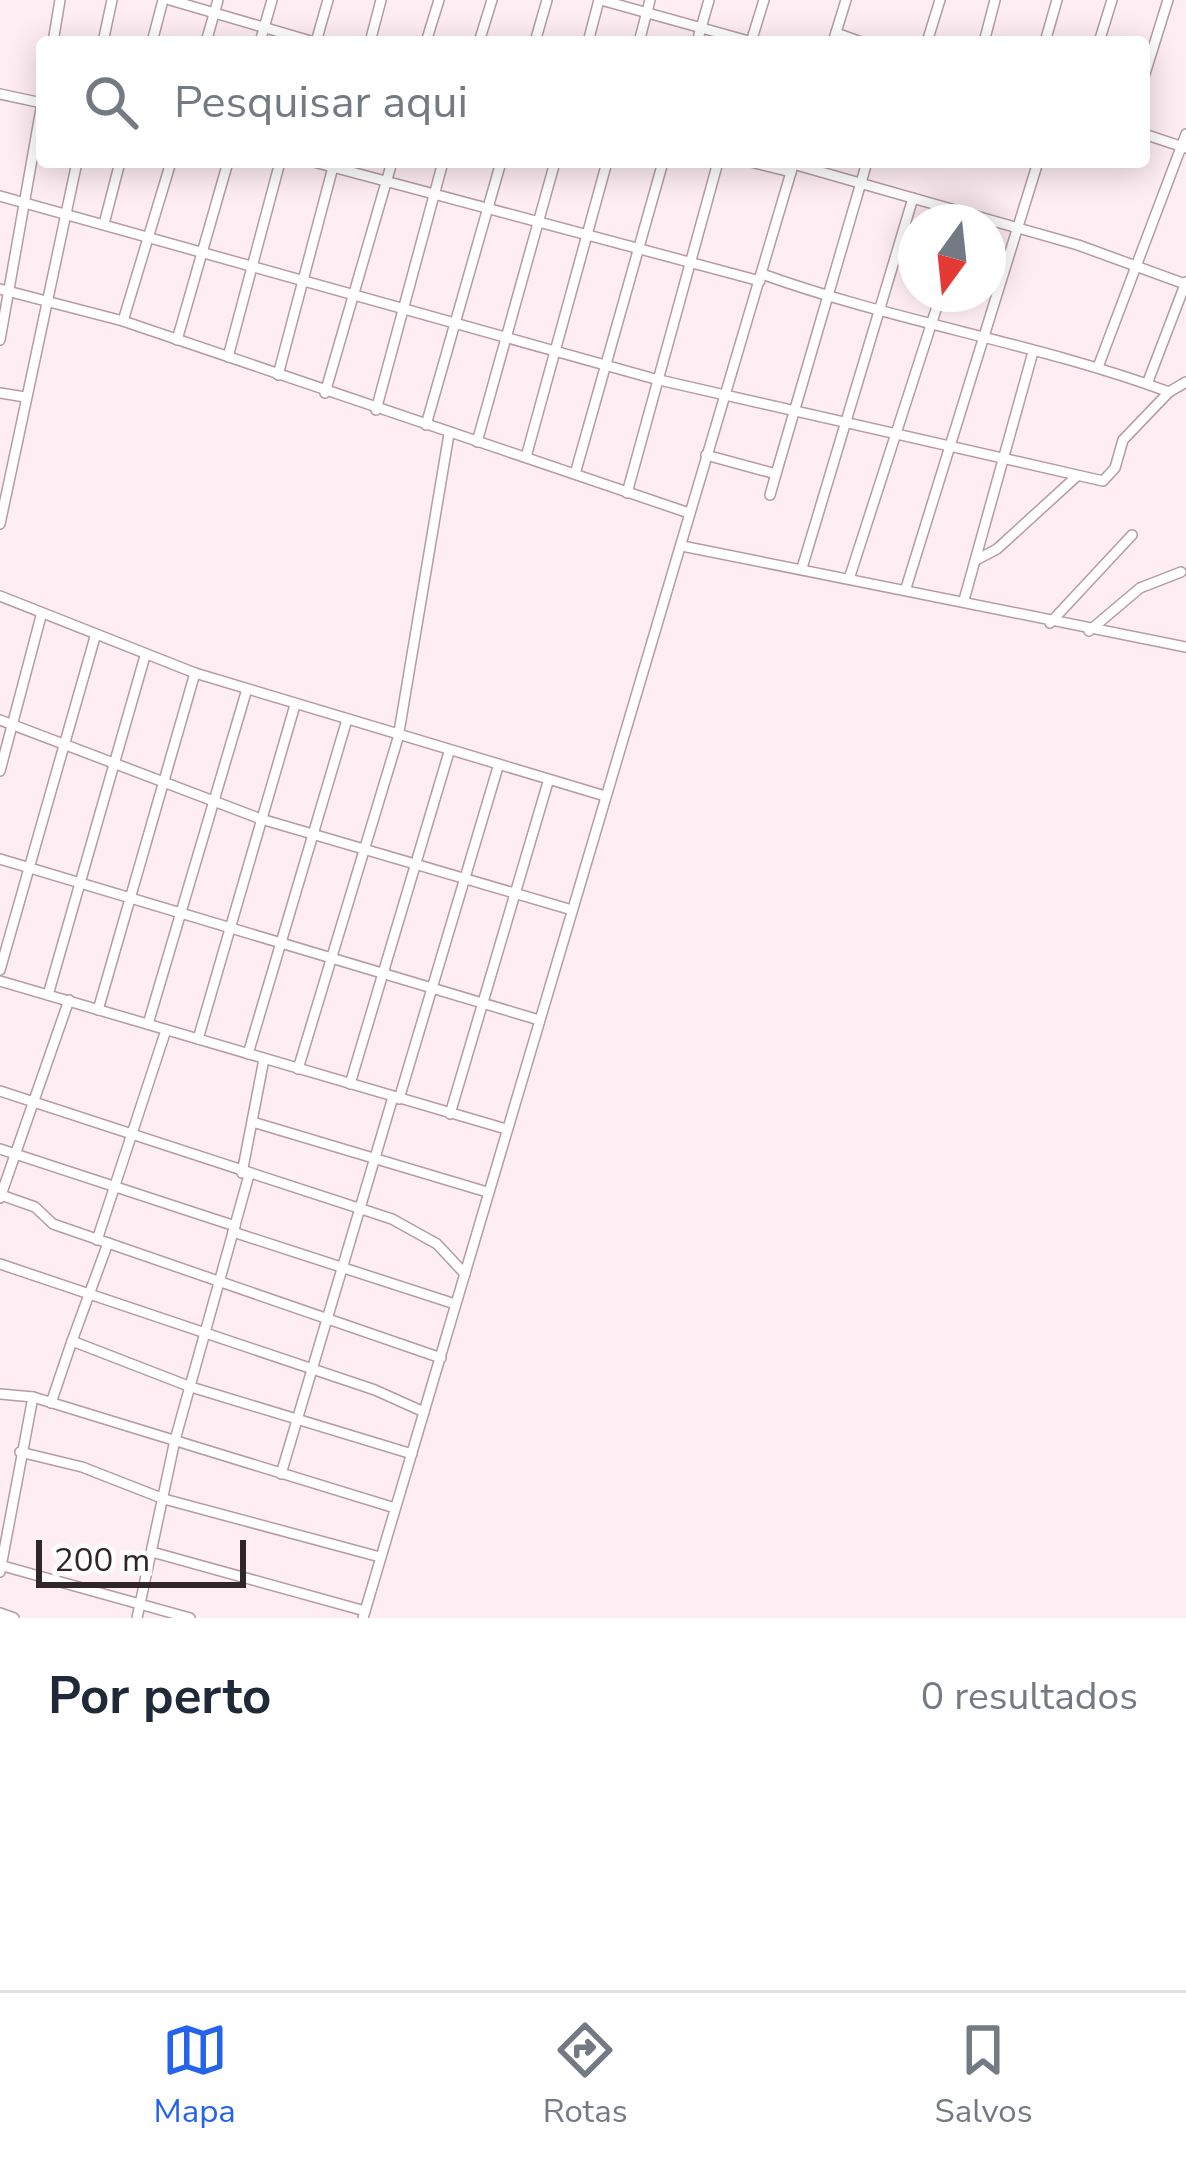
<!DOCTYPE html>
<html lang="pt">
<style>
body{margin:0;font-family:"Nunito Sans",sans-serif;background:#f2f2f3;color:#1f2937}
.compass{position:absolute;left:898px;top:204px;width:108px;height:108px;border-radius:50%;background:#fff;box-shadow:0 6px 30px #0003;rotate:195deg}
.scale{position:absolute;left:36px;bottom:30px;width:210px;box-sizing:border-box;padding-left:12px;border:6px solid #302629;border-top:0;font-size:33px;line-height:42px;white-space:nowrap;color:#302629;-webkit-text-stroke:9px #fff;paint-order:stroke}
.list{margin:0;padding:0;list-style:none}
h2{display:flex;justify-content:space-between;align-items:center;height:156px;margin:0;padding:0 48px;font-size:51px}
h2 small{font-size:39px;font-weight:400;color:#747a83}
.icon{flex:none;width:66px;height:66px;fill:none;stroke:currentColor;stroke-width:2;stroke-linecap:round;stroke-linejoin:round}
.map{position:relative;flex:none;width:1186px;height:1618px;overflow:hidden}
.search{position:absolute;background:#fff;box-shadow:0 6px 30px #0003;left:36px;right:36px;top:36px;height:132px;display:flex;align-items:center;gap:30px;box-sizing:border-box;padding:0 42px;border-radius:12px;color:#747a83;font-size:45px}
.sheet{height:372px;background:#fff}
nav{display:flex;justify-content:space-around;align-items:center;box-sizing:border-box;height:168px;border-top:3px solid #e0e1e3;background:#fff;font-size:33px;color:#747a83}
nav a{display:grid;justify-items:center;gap:6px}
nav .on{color:#2563eb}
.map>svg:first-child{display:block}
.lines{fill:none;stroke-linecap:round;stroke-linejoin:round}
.minor-casing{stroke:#b59ba4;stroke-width:12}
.minor{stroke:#fff;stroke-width:9}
</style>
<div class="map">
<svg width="1186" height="1618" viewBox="0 0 1186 1618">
<rect width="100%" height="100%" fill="#feedf3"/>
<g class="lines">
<defs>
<g id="minor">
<polyline points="170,0 314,42"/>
<polyline points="601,0 752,42"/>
<polyline points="836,33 861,42"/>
<polyline points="53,42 60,0"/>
<polyline points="103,42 112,0"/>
<polyline points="152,42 163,0"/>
<polyline points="206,42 218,0"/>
<polyline points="260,42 272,0"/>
<polyline points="316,42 328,0"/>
<polyline points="370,42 381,0"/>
<polyline points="426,42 439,0"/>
<polyline points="479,42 492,0"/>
<polyline points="535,42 547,0"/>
<polyline points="588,42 599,0"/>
<polyline points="639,42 650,0"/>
<polyline points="697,42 709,0"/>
<polyline points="751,42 764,0"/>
<polyline points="833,42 846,0"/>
<polyline points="927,42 940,0"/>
<polyline points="984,42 995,0"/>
<polyline points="1045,42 1057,0"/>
<polyline points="1099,42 1112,0"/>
<polyline points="1144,77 1168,0"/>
<polyline points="0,94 42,103"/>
<polyline points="1144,134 1186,148"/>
<polyline points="314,162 760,281"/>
<polyline points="751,162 791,172"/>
<polyline points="793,164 1078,245 1185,284"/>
<polyline points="0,196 655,379 1103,481 1115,468 1123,440 1169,392"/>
<polyline points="104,224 120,162"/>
<path d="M762 274C895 322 1037 343 1169 392L1186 382"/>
<polyline points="0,289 123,321 689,513"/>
<polyline points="123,321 171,162"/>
<polyline points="0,340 42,103"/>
<polyline points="177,340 228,162"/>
<polyline points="228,357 280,162"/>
<polyline points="1098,367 1186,134"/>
<polyline points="278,375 333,167"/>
<polyline points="1147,384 1186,282"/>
<polyline points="0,393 25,397"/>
<polyline points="325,393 392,162"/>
<polyline points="376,410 443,162"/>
<polyline points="426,425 501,162"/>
<polyline points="477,442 555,162"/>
<polyline points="706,455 776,474 867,162"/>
<polyline points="526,457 607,162"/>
<polyline points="575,474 663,162"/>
<polyline points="627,493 718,162"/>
<polyline points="770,495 776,474"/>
<polyline points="0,524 77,162"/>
<polyline points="682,546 1186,647"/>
<polyline points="978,559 997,549 1077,476"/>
<polyline points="802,568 913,198"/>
<polyline points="850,576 941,294"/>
<polyline points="906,588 1038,162"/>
<polyline points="0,596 195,673 605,796"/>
<polyline points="964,600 1033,352"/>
<polyline points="1050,623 1132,535"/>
<polyline points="1089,631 1140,588 1181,572"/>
<polyline points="0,720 261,819 572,910"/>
<polyline points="0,771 41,616"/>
<polyline points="0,859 539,1020"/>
<polyline points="0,970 95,637"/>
<polyline points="0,981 506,1129"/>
<polyline points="48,995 145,656"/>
<polyline points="98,1010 195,673"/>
<polyline points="148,1024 247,689"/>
<polyline points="198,1039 295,705"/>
<polyline points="248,1054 346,723"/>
<polyline points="298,1069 398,738 449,434"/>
<polyline points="350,1084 449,752"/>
<polyline points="0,1091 392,1219 437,1244 465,1274"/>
<polyline points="399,1099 498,767"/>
<polyline points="450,1114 548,782"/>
<polyline points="256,1123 487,1192"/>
<polyline points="0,1149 235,1226"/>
<polyline points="242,1173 264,1059"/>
<polyline points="1,1195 35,1207 53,1224 441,1358"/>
<polyline points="0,1198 69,1000"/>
<polyline points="233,1232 455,1304"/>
<polyline points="97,1240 166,1030"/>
<polyline points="108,1243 72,1341 191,1387 412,1454"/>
<polyline points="0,1264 375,1390 424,1412"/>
<polyline points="0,1394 33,1397 395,1508"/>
<polyline points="51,1403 72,1341"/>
<polyline points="20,1452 82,1467 164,1499 380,1557"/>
<polyline points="281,1474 393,1097"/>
<polyline points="152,1552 365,1611"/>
<polyline points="3,1566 190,1618"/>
<polyline points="0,1572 33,1397"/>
<polyline points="0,1613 14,1618"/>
<polyline points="137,1618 175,1440 249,1175"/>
<polyline points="363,1618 794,162"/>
</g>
</defs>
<use href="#minor" class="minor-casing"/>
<use href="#minor" class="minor"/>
</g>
</svg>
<svg class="compass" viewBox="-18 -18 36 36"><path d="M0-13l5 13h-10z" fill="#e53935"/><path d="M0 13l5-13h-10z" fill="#747a83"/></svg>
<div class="scale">200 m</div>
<div class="search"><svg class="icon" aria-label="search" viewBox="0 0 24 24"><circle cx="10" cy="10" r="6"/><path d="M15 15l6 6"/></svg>Pesquisar aqui</div>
</div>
<section class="sheet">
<h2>Por perto<small>0 resultados</small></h2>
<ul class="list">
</ul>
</section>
<nav>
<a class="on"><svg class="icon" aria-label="map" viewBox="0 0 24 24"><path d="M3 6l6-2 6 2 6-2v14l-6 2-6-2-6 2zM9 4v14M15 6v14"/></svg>Mapa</a>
<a><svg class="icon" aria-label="directions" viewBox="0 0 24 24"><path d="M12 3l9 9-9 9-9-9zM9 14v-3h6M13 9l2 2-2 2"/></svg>Rotas</a>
<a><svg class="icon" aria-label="saved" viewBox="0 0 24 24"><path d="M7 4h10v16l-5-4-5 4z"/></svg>Salvos</a>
</nav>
